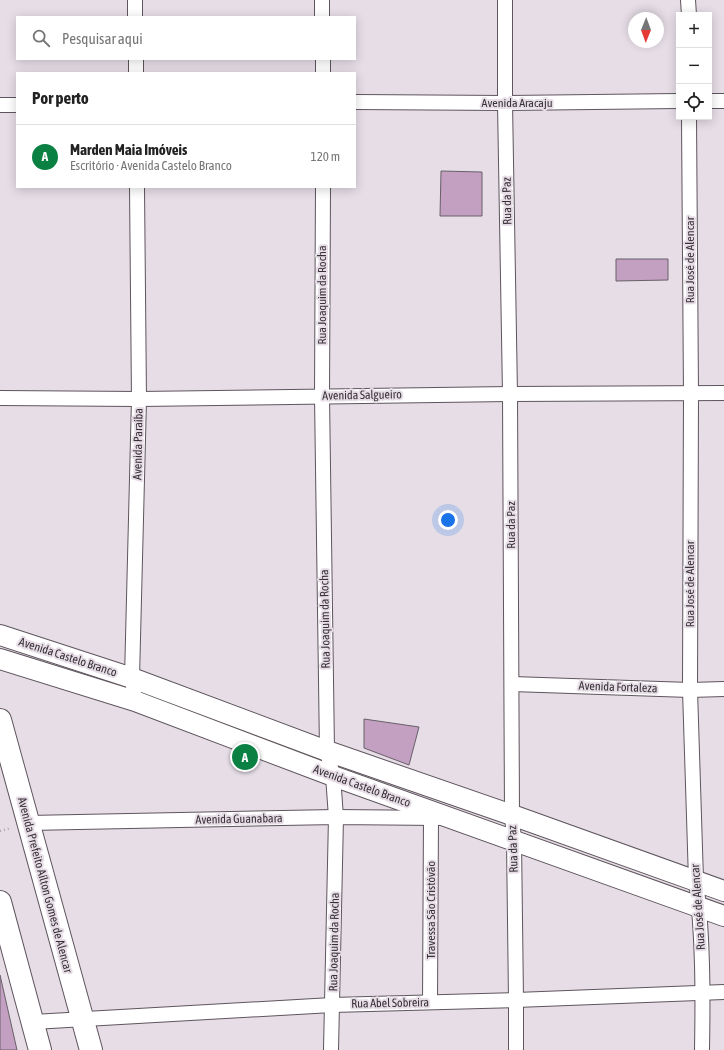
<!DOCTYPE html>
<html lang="pt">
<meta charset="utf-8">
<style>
body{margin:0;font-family:"Asap Condensed",sans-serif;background:#f6f6f6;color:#222}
.controls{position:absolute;right:12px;top:12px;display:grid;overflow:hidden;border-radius:0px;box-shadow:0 2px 10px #0003}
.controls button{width:36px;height:36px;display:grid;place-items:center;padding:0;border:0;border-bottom:1px solid #e0e0e0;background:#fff;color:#222;font:20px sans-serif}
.compass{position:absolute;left:628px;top:12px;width:36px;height:36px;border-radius:50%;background:#fff;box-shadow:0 2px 10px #0003;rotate:181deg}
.you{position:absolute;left:448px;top:520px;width:14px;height:14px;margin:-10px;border:3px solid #fff;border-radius:50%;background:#1a73e8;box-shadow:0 0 0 6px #1a73e833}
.badge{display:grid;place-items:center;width:26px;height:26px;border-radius:50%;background:#0b8043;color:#fff;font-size:13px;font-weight:700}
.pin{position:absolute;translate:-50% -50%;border:2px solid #fff;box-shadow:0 1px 4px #0006}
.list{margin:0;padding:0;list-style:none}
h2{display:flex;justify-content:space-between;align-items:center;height:52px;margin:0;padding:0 16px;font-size:17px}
h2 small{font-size:13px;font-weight:400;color:#767676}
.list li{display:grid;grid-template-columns:26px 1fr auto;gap:12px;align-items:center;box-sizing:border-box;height:64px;padding:0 16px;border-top:1px solid #e0e0e0}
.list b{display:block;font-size:15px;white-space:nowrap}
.list p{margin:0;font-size:13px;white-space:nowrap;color:#767676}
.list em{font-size:13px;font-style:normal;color:#767676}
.icon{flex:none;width:22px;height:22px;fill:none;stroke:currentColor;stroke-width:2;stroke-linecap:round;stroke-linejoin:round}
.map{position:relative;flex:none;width:724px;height:1050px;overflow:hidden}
.search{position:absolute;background:#fff;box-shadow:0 2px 10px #0003;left:16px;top:16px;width:340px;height:44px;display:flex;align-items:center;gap:10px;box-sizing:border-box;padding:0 14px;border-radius:0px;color:#767676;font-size:15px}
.panel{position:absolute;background:#fff;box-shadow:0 2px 10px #0003;left:16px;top:72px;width:340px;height:116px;border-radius:0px}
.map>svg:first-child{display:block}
.building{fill:#c39fc1;stroke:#686068}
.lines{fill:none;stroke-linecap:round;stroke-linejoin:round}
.street-casing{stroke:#5e555d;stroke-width:16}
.secondary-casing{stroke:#5e555d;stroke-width:22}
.primary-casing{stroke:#5e555d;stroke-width:24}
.path{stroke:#aca5ac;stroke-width:2.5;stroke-dasharray:1 3;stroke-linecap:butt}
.street{stroke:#fff;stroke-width:14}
.secondary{stroke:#fff;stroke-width:20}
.primary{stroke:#fff;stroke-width:22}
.labels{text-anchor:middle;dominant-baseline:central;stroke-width:4;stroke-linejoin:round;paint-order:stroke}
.street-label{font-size:12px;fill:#363236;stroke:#e6dde6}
</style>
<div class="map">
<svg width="724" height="1050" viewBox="0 0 724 1050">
<rect width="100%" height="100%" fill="#e6dde6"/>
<g class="building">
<polygon points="441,171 482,172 482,216 440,216"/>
<polygon points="616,259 668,259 668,280 616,281"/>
<polygon points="364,719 419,727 409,765 364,748"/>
<polygon points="0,975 17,1050 0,1050"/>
</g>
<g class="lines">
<defs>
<g id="street">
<polyline points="135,0 135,17"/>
<polyline points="322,0 322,17"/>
<polyline points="505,0 505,103 510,394 512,815 514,841 516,1000 516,1050"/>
<polyline points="688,0 689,15"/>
<polyline points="136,59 136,73"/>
<polyline points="323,59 323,73"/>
<polyline points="709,101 724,101"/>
<polyline points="355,102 505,103 679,101"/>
<polyline points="0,105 17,105"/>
<path d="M689 117 691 394 690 690 696 880C703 936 703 993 702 1050"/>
<polyline points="323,187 322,396 327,751 333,776 336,817 331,1050"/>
<polyline points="0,398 139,399 510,394 724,393"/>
<polyline points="512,684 690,690 724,689"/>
<polyline points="135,701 132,678 139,399 137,187"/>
<polyline points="28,823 336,817 438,818"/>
<polyline points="430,1002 431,818"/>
<polyline points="33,1022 332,1005 516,1000 724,992"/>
</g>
<g id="secondary">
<polyline points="0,635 132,678 327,751 512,815 724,891"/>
<polyline points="0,659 135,701 333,776 724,916"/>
</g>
<g id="primary">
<polyline points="0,720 91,1050"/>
<polyline points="0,902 40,1050"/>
</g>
</defs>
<use href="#street" class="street-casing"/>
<use href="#secondary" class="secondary-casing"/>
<use href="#primary" class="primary-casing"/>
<polyline class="path" points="0,831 11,828"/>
<use href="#street" class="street"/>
<use href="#secondary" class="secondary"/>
<use href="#primary" class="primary"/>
</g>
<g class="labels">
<g class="street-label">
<text x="517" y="103">Avenida Aracaju</text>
<text transform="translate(507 201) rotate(-91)">Rua da Paz</text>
<text transform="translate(690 260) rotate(-90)">Rua José de Alencar</text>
<text transform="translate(322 295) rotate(-90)">Rua Joaquim da Rocha</text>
<text transform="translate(362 395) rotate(-1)">Avenida Salgueiro</text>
<text transform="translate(138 444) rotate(-89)">Avenida Paraíba</text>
<text transform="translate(511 525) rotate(-90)">Rua da Paz</text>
<text transform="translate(690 584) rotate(-90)">Rua José de Alencar</text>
<text transform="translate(325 619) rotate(-91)">Rua Joaquim da Rocha</text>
<text transform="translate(68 657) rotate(18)">Avenida Castelo Branco</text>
<text transform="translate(618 687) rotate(2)">Avenida Fortaleza</text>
<text transform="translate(362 786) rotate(20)">Avenida Castelo Branco</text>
<text transform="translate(239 819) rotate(-1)">Avenida Guanabara</text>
<text transform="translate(513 849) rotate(-92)">Rua da Paz</text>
<text transform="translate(45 885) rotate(75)">Avenida Prefeito Aílton Gomes de Alencar</text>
<text transform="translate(698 907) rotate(-94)">Rua José de Alencar</text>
<text transform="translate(431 910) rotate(-90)">Travessa São Cristóvão</text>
<text transform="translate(334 942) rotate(-89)">Rua Joaquim da Rocha</text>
<text transform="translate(390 1003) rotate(-1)">Rua Abel Sobreira</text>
</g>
</g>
</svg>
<div class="controls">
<button>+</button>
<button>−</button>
<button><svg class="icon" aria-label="locate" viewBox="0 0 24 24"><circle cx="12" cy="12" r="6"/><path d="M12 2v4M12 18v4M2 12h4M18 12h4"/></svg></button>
</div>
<svg class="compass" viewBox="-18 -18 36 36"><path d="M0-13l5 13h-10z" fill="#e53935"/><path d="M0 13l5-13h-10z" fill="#767676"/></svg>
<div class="you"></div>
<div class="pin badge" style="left:245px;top:757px">A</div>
<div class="search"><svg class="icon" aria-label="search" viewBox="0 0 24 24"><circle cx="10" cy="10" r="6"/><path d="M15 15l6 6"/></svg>Pesquisar aqui</div>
<section class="panel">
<h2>Por perto<small></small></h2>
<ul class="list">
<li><span class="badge">A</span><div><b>Marden Maia Imóveis</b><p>Escritório · Avenida Castelo Branco</p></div><em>120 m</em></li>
</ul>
</section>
</div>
